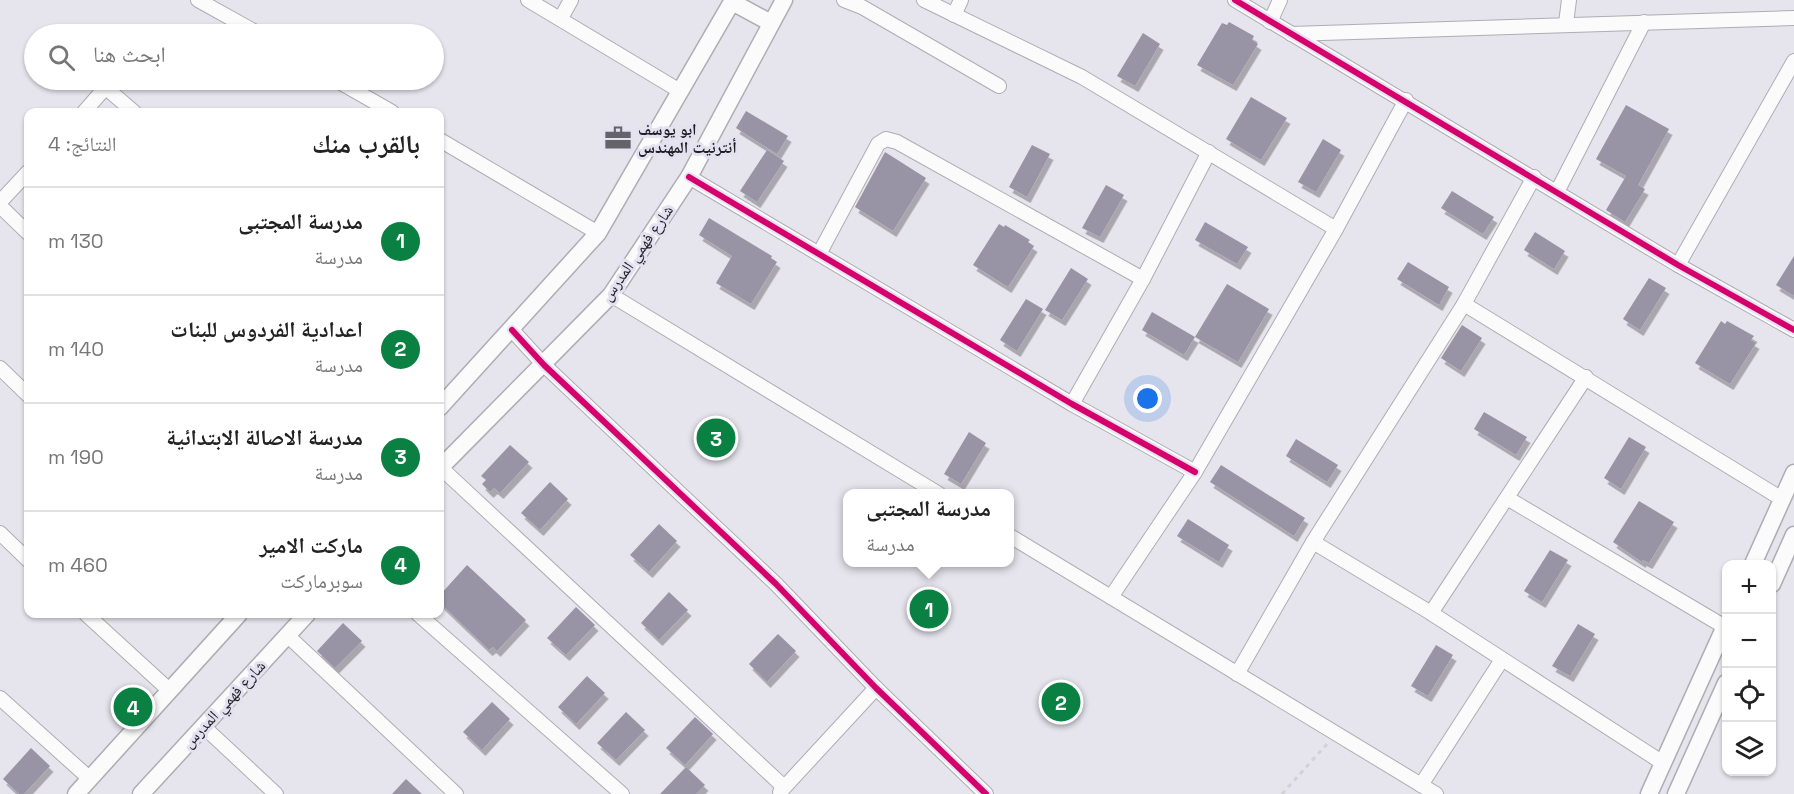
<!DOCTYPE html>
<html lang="ar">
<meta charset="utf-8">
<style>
body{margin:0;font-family:"Space Grotesk","Noto Naskh Arabic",sans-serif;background:#f2f2f2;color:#222;direction:rtl}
.controls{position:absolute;right:18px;bottom:18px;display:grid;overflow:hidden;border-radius:12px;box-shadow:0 2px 4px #0004}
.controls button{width:54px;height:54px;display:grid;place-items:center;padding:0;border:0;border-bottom:2px solid #e0e0e0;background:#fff;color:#222;font:30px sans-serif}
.you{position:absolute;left:1148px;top:399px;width:21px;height:21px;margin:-15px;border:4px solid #fff;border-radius:50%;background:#1a73e8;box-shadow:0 0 0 9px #1a73e833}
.badge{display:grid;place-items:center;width:39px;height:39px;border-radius:50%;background:#0b8043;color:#fff;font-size:20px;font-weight:700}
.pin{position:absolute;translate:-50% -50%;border:3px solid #fff;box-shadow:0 2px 6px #0006}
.popup{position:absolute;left:843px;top:489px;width:171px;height:78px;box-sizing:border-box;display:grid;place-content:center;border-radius:12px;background:#fff;filter:drop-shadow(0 2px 4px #0005);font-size:20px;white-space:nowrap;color:#767676}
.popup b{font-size:22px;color:#222}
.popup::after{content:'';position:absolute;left:50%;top:100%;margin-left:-12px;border:12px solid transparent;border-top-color:#fff}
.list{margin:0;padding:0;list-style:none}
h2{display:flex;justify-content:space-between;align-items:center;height:78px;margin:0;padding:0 24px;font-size:26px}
h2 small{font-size:20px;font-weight:400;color:#767676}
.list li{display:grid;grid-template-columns:39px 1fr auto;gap:18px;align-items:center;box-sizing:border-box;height:108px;padding:0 24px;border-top:2px solid #e0e0e0}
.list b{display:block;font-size:22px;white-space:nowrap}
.list p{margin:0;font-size:20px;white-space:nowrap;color:#767676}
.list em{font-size:20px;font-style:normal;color:#767676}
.icon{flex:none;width:33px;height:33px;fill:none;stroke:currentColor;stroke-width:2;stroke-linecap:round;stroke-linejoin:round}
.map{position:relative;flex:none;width:1794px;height:794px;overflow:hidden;direction:ltr}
.search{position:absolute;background:#fff;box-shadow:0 2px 4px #0004;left:24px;top:24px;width:420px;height:66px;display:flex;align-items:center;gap:15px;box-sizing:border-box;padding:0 21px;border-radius:33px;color:#767676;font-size:22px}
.panel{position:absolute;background:#fff;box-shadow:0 2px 4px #0004;left:24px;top:108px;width:420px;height:510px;border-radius:12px;direction:rtl}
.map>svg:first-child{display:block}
.building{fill:#9894a5;filter:url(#shadow)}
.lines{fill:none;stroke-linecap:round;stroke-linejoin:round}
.minor-casing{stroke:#aeadb3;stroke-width:16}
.tertiary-casing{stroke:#aeadb3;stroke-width:19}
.path{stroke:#d3d2d5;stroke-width:3;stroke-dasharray:4.5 4.5;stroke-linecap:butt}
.minor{stroke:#fbfbfc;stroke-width:14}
.tertiary{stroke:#fbfbfc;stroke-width:16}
.cycleway-casing{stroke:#e4e1f0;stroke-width:10}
.cycleway{stroke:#d6006c;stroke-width:6}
.labels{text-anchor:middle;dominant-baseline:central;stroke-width:6;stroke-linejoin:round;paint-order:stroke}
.poi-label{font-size:16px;font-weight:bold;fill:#1f1e24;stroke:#e4e1f0;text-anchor:start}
.street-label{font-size:16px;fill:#1f1e24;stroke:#e4e1f0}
</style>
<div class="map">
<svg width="1794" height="794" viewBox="0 0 1794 794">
<defs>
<filter id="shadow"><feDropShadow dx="3.5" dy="6" stdDeviation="0" flood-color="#0004"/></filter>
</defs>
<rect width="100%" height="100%" fill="#e6e4ec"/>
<g class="building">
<polygon points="1229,22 1254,36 1252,40 1258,44 1233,85 1197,65 1222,23 1227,25"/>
<polygon points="1143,33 1160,44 1135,86 1117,76"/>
<polygon points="1251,97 1287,118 1261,160 1226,139"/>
<polygon points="1626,105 1669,129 1638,185 1645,189 1625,222 1606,210 1626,176 1596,159"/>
<polygon points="746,111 788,136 777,154 736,128"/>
<polygon points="1323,139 1341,150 1316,192 1298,182"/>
<polygon points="1032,145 1050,154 1027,197 1009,187"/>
<polygon points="767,150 784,161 757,202 740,191"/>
<polygon points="885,152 926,178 893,231 855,207"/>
<polygon points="1106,185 1124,195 1100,237 1082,228"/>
<polygon points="1452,191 1494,217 1483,234 1441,208"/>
<polygon points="709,218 772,256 771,258 777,262 751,304 716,283 732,256 699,235"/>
<polygon points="1205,222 1248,247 1237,264 1195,240"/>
<polygon points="999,224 1004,227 1005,225 1030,240 1028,242 1034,246 1008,287 973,265"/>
<polygon points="1535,232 1565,251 1554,269 1524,250"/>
<polygon points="1794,256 1794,296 1776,285"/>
<polygon points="1408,262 1449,287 1439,305 1397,279"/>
<polygon points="1071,268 1088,279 1062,320 1045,310"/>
<polygon points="1649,278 1666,288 1640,330 1623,319"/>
<polygon points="1227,284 1269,309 1238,362 1195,337"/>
<polygon points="1026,299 1043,309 1017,351 1000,340"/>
<polygon points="1152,312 1195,337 1184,355 1142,330"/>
<polygon points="1721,321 1725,324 1727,321 1754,336 1751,340 1756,343 1730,384 1695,363"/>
<polygon points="1462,325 1482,338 1461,371 1441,358"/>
<polygon points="1484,412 1527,437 1516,455 1474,429"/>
<polygon points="969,432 986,443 961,484 944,474"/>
<polygon points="1629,437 1646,447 1621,489 1604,478"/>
<polygon points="1296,439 1338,465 1327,482 1286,456"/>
<polygon points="510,445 529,462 500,493 494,488 490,492 482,484 486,480 481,476"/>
<polygon points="1221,465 1305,518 1294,536 1210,482"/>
<polygon points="550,482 568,499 540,530 521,513"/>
<polygon points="1639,501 1674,522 1649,563 1643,560 1642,562 1613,542"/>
<polygon points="1188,519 1229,545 1219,562 1177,536"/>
<polygon points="659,524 677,541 649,572 630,555"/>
<polygon points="1550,550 1568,560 1542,602 1524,591"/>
<polygon points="467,565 526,620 497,651 493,647 489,650 440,603 440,595"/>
<polygon points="669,592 688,610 659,640 641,623"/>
<polygon points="576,607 595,625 566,655 547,638"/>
<polygon points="343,623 362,641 335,668 317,651"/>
<polygon points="1578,624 1595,634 1570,676 1552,666"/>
<polygon points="778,634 796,651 767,682 749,664"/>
<polygon points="1436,645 1453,655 1428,696 1411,686"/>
<polygon points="587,676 605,693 576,724 558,707"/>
<polygon points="492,702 510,719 482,750 463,732"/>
<polygon points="626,712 645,730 616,760 597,743"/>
<polygon points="695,717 713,734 685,765 666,748"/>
<polygon points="31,748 50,766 24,794 19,794 3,779"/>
<polygon points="686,767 705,785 696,794 660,794"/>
<polygon points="406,779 422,794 392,794"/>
</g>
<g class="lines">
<defs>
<g id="minor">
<polyline points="198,0 259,34"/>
<polyline points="528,0 680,91"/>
<polyline points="844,0 862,7 999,86"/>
<polyline points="924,0 1082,77 1336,229"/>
<polyline points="1235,0 1678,265 1794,330"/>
<polyline points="954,15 961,0"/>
<polyline points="561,18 571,0"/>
<polyline points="1270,22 1280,0"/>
<polyline points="1566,23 1569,0"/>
<polyline points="1291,34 1794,18"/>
<polyline points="336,80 392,112"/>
<polyline points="105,87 134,112"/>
<polyline points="84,112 112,80"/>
<polyline points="440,140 598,233"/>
<polyline points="689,177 1072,404 1195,472"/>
<polyline points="1557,192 1644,22"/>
<polyline points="0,202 28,172"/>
<polyline points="0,206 28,233"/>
<polyline points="819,254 878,144 886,139 897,142 1143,279"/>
<polyline points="1678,265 1794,61"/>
<polyline points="611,295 939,494"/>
<polyline points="1464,304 1782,499"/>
<polyline points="512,330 544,365 776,584 876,688 986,794"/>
<polyline points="0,368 28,395"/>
<polyline points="1072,404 1143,279 1209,152"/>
<polyline points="440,467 784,787"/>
<polyline points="1507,498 1725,627"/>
<polyline points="0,533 28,560"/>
<polyline points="1010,536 1436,794"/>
<polyline points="1313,542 1431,613 1663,763"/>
<polyline points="1111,597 1195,472 1336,229 1406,100"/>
<polyline points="1431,613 1586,377"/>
<polyline points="86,614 169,690"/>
<polyline points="418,614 622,794"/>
<polyline points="287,635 456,794"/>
<polyline points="1237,674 1313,542 1464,304 1534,177"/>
<polyline points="0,698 89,778"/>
<polyline points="203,726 276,794"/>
<polyline points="1421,785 1501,661"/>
<polyline points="780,792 876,688"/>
</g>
<g id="tertiary">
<polyline points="732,2 771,23"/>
<polyline points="440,407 598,233 733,0"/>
<polyline points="440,468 611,295 689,177 784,0"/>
<polyline points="1753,564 1794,473"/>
<polyline points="1772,584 1794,535"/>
<polyline points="76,794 239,614"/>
<polyline points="141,794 307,614"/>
<polyline points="1649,794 1726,624"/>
<polyline points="1676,794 1726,683"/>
</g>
</defs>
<use href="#minor" class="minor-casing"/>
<use href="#tertiary" class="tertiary-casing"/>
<polyline class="path" points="1282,794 1327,744"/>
<use href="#minor" class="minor"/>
<use href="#tertiary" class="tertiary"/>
<defs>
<g id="cycleway">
<polyline points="1235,0 1678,265 1794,330"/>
<polyline points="689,177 1072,404 1195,472"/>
<polyline points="512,330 544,365 776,584 876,688 986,794"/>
</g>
</defs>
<use href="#cycleway" class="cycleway-casing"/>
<use href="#cycleway" class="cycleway"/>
</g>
<defs>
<symbol id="office-bare" viewBox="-9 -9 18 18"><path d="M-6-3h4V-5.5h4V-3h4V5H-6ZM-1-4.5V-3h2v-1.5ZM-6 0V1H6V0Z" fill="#65636a" stroke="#e4e1f0" stroke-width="2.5" paint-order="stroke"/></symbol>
</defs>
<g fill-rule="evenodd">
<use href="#office-bare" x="599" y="119" width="38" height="38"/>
</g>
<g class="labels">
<g class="poi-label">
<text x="638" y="129">ابو يوسف<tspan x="638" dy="18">أنترنيت المهندس</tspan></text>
</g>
<g class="street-label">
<text transform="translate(637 253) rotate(-55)">شارع فهمي المدرس</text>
<text transform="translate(224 704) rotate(-47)">شارع فهمي المدرس</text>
</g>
</g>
</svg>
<div class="controls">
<button>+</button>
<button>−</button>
<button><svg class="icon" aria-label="locate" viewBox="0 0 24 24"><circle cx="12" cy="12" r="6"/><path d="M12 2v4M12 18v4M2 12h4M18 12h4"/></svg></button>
<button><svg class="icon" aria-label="layers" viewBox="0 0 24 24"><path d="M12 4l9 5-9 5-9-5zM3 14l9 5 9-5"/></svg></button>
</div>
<div class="you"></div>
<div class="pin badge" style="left:929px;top:609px">1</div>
<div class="popup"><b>مدرسة المجتبى</b>مدرسة</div>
<div class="pin badge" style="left:1061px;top:702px">2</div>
<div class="pin badge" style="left:716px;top:438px">3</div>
<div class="pin badge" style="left:133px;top:707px">4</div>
<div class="search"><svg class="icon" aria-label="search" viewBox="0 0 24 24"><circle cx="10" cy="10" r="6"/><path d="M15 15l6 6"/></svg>ابحث هنا</div>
<section class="panel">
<h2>بالقرب منك<small>النتائج: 4</small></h2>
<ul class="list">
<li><span class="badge">1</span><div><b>مدرسة المجتبى</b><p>مدرسة</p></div><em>130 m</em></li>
<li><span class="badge">2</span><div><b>اعدادية الفردوس للبنات</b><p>مدرسة</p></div><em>140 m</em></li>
<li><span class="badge">3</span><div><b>مدرسة الاصالة الابتدائية</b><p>مدرسة</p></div><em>190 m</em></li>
<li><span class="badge">4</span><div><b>ماركت الامير</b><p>سوبرماركت</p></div><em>460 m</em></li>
</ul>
</section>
</div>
